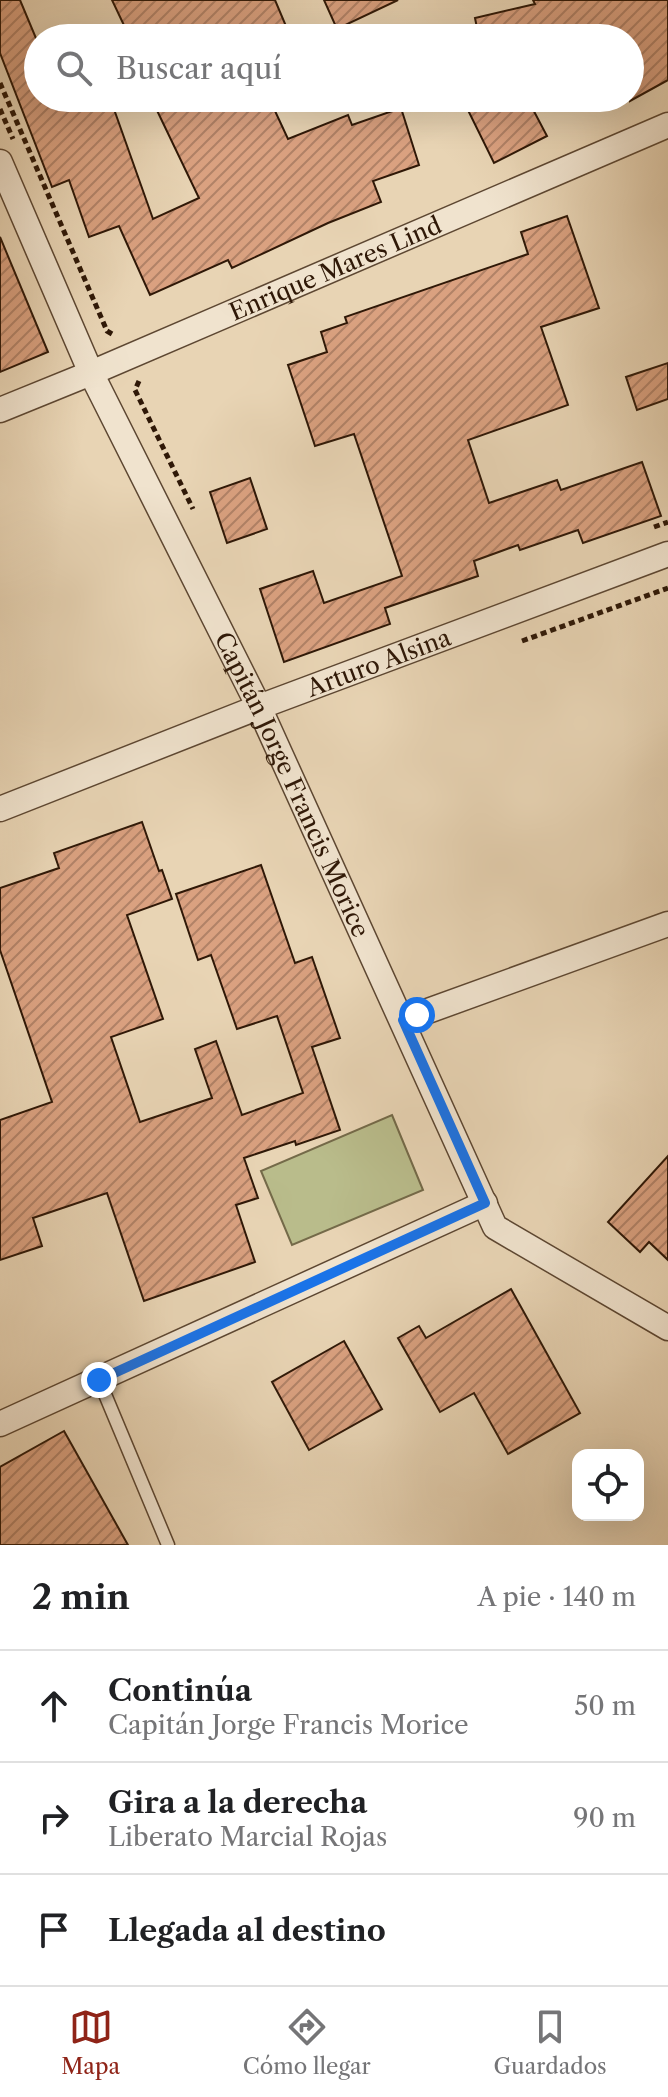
<!DOCTYPE html>
<html lang="es">
<meta charset="utf-8">
<style>
body{margin:0;font-family:"Libre Caslon Text",serif;background:#f6f6f6;color:#202124}
.controls{position:absolute;right:24px;bottom:24px;display:grid;overflow:hidden;border-radius:16px;box-shadow:0 8px 32px #0002}
.controls button{width:72px;height:72px;display:grid;place-items:center;padding:0;border:0;border-bottom:2px solid #e0e0e0;background:#fff;color:#202124;font:40px sans-serif}
.stop{position:absolute;width:24px;height:24px;margin:-18px;border:6px solid #1a73e8;border-radius:50%;background:#fff}
.stop.end{background:#1a73e8;border-color:#fff;box-shadow:0 2px 8px #0008}
.list{margin:0;padding:0;list-style:none}
h2{display:flex;justify-content:space-between;align-items:center;height:104px;margin:0;padding:0 32px;font-size:34px}
h2 small{font-size:26px;font-weight:400;color:#757577}
.list li{display:grid;grid-template-columns:52px 1fr auto;gap:24px;align-items:center;box-sizing:border-box;height:112px;padding:0 32px;border-top:2px solid #e0e0e0}
.list b{display:block;font-size:30px;white-space:nowrap}
.list p{margin:0;font-size:26px;white-space:nowrap;color:#757577}
.list em{font-size:26px;font-style:normal;color:#757577}
.icon{flex:none;width:44px;height:44px;fill:none;stroke:currentColor;stroke-width:2;stroke-linecap:round;stroke-linejoin:round}
.map{position:relative;flex:none;width:668px;height:1545px;overflow:hidden}
.search{position:absolute;background:#fff;box-shadow:0 8px 32px #0002;left:24px;right:24px;top:24px;height:88px;display:flex;align-items:center;gap:20px;box-sizing:border-box;padding:0 28px;border-radius:44px;color:#757577;font-size:30px}
.sheet{height:440px;background:#fff}
nav{display:flex;justify-content:space-around;align-items:center;box-sizing:border-box;height:112px;border-top:2px solid #e0e0e0;background:#fff;font-size:22px;color:#757577}
nav a{display:grid;justify-items:center;gap:4px}
nav .on{color:#8f2418}
.map>svg:first-child{display:block}
.garden{fill:#b9bc8b;stroke:#746a49;stroke-width:2}
.building{fill:url(#building-hatch);stroke:#2f1807;stroke-width:2}
.lines{fill:none;stroke-linecap:round;stroke-linejoin:round}
.lane-casing{stroke:#5d4732;stroke-width:15}
.street-casing{stroke:#5d4732;stroke-width:27}
.path{stroke:#2f1807;stroke-width:5;stroke-dasharray:6 4;stroke-linecap:butt}
.lane{stroke:#f0e3ce;stroke-width:12}
.street{stroke:#f0e3ce;stroke-width:24}
.route{stroke:#1a73e8;stroke-width:10}
.labels{text-anchor:middle;dominant-baseline:central;stroke-width:6;stroke-linejoin:round;paint-order:stroke}
.street-label{font-size:24px;fill:#2f1807;stroke:#f0e3ce}
</style>
<div class="map">
<svg width="668" height="1545" viewBox="0 0 668 1545">
<defs>
<pattern id="building-hatch" width="6" height="6" patternUnits="userSpaceOnUse" patternTransform="scale(2)"><rect width="6" height="6" fill="#daa180"/><path d="M-1 1l2-2M0 6l6-6M5 7l2-2" fill="none" stroke="#b18267"/></pattern>
</defs>
<rect width="100%" height="100%" fill="#e8d4b4"/>
<filter id="stains"><feTurbulence type="fractalNoise" baseFrequency=".0025" numOctaves="4"/><feColorMatrix values="0 0 0 0 .2 0 0 0 0 .09 0 0 0 0 .02 0 0 0 .5 -.17"/></filter>
<radialGradient id="worn" r=".72"><stop offset=".6" stop-color="#630" stop-opacity="0"/><stop offset="1" stop-color="#630" stop-opacity=".3"/></radialGradient>
<polygon class="garden" points="392,1115 423,1190 292,1245 261,1171"/>
<g class="building">
<polygon points="0,0 20,0 38,43 38,98 110,98 153,219 199,198 151,98 269,98 288,139 348,115 352,125 401,108 419,165 373,181 381,202 328,223 232,268 228,260 150,295 119,226 89,237 69,180 52,187 0,53"/>
<polygon points="112,0 275,0 291,38 130,38"/>
<polygon points="324,0 398,0 337,29"/>
<polygon points="533,0 668,0 668,80 630,101 630,38 479,38 475,18 535,4"/>
<polygon points="462,98 527,98 547,136 494,163"/>
<polygon points="567,216 599,308 541,327 568,405 468,440 489,503 557,480 561,490 642,462 661,516 583,543 578,530 520,550 518,545 474,561 478,576 385,608 390,624 284,662 260,589 313,571 324,603 402,576 354,434 315,446 288,365 327,352 321,332 347,323 345,317 528,254 521,232"/>
<polygon points="0,237 48,352 0,372"/>
<polygon points="668,363 668,399 637,410 626,377"/>
<polygon points="250,478 267,529 227,543 210,492"/>
<polygon points="142,822 159,871 162,870 172,899 127,915 163,1019 111,1037 140,1122 212,1098 195,1049 216,1041 242,1115 303,1093 277,1016 237,1029 211,955 198,960 176,894 261,865 295,963 312,957 340,1038 312,1047 340,1130 296,1145 295,1141 244,1158 258,1198 236,1205 255,1262 144,1301 107,1193 33,1218 42,1246 0,1260 0,1120 52,1102 0,950 0,888 59,868 54,853"/>
<polygon points="668,1156 668,1260 649,1242 640,1252 608,1222"/>
<polygon points="511,1289 580,1413 508,1454 474,1393 440,1412 398,1338 419,1326 426,1338"/>
<polygon points="344,1341 382,1409 309,1450 272,1382"/>
<polygon points="64,1431 128,1545 0,1545 0,1467"/>
</g>
<g class="lines">
<defs>
<polyline id="lane" points="99,1380 168,1545"/>
<g id="street">
<path id="s1" d="M0 162 91 373 259 707 495 1227 668 1328"/>
<path id="s2" d="M0 410 91 373 668 125"/>
<path id="s3" d="M0 809 259 707 668 554"/>
<polyline points="403,1020 668,924"/>
<polyline points="0,1424 485,1203"/>
</g>
</defs>
<use href="#lane" class="lane-casing"/>
<use href="#street" class="street-casing"/>
<g class="path">
<polyline points="0,83 107,331 112,334"/>
<polyline points="0,109 13,139"/>
<polyline points="139,381 135,390 193,509"/>
<polyline points="654,527 668,522"/>
<polyline points="522,641 668,588"/>
</g>
<use href="#lane" class="lane"/>
<use href="#street" class="street"/>
</g>
<g class="lines">
<polyline class="route" points="99,1380 485,1203 403,1020 417,1015"/>
</g>
<g class="labels">
<g class="street-label">
<text stroke="none"><textPath href="#s2" startOffset="364">Enrique Mares Lind</textPath></text>
<text stroke="none"><textPath href="#s3" startOffset="406">Arturo Alsina</textPath></text>
<text stroke="none"><textPath href="#s1" startOffset="688">Capitán Jorge Francis Morice</textPath></text>
</g>
</g>
<rect width="100%" height="100%" filter="url(#stains)"/>
<rect width="100%" height="100%" fill="url(#worn)"/>
</svg>
<div class="controls">
<button><svg class="icon" aria-label="locate" viewBox="0 0 24 24"><circle cx="12" cy="12" r="6"/><path d="M12 2v4M12 18v4M2 12h4M18 12h4"/></svg></button>
</div>
<div class="stop" style="left:417px;top:1015px"></div>
<div class="stop end" style="left:99px;top:1380px"></div>
<div class="search"><svg class="icon" aria-label="search" viewBox="0 0 24 24"><circle cx="10" cy="10" r="6"/><path d="M15 15l6 6"/></svg>Buscar aquí</div>
</div>
<section class="sheet">
<h2>2 min<small>A pie · 140 m</small></h2>
<ul class="list">
<li><svg class="icon" aria-label="ahead" viewBox="0 0 24 24"><path d="M12 20V5M6 11l6-6 6 6"/></svg><div><b>Continúa</b><p>Capitán Jorge Francis Morice</p></div><em>50 m</em></li>
<li><svg class="icon" aria-label="right" viewBox="0 0 24 24"><path d="M7 20v-9h11M14 6l5 5-5 5"/></svg><div><b>Gira a la derecha</b><p>Liberato Marcial Rojas</p></div><em>90 m</em></li>
<li><svg class="icon" aria-label="arrive" viewBox="0 0 24 24"><path d="M6 21V4h12l-3 4 3 4H6"/></svg><div><b>Llegada al destino</b></div></li>
</ul>
</section>
<nav>
<a class="on"><svg class="icon" aria-label="map" viewBox="0 0 24 24"><path d="M3 6l6-2 6 2 6-2v14l-6 2-6-2-6 2zM9 4v14M15 6v14"/></svg>Mapa</a>
<a><svg class="icon" aria-label="directions" viewBox="0 0 24 24"><path d="M12 3l9 9-9 9-9-9zM9 14v-3h6M13 9l2 2-2 2"/></svg>Cómo llegar</a>
<a><svg class="icon" aria-label="saved" viewBox="0 0 24 24"><path d="M7 4h10v16l-5-4-5 4z"/></svg>Guardados</a>
</nav>
